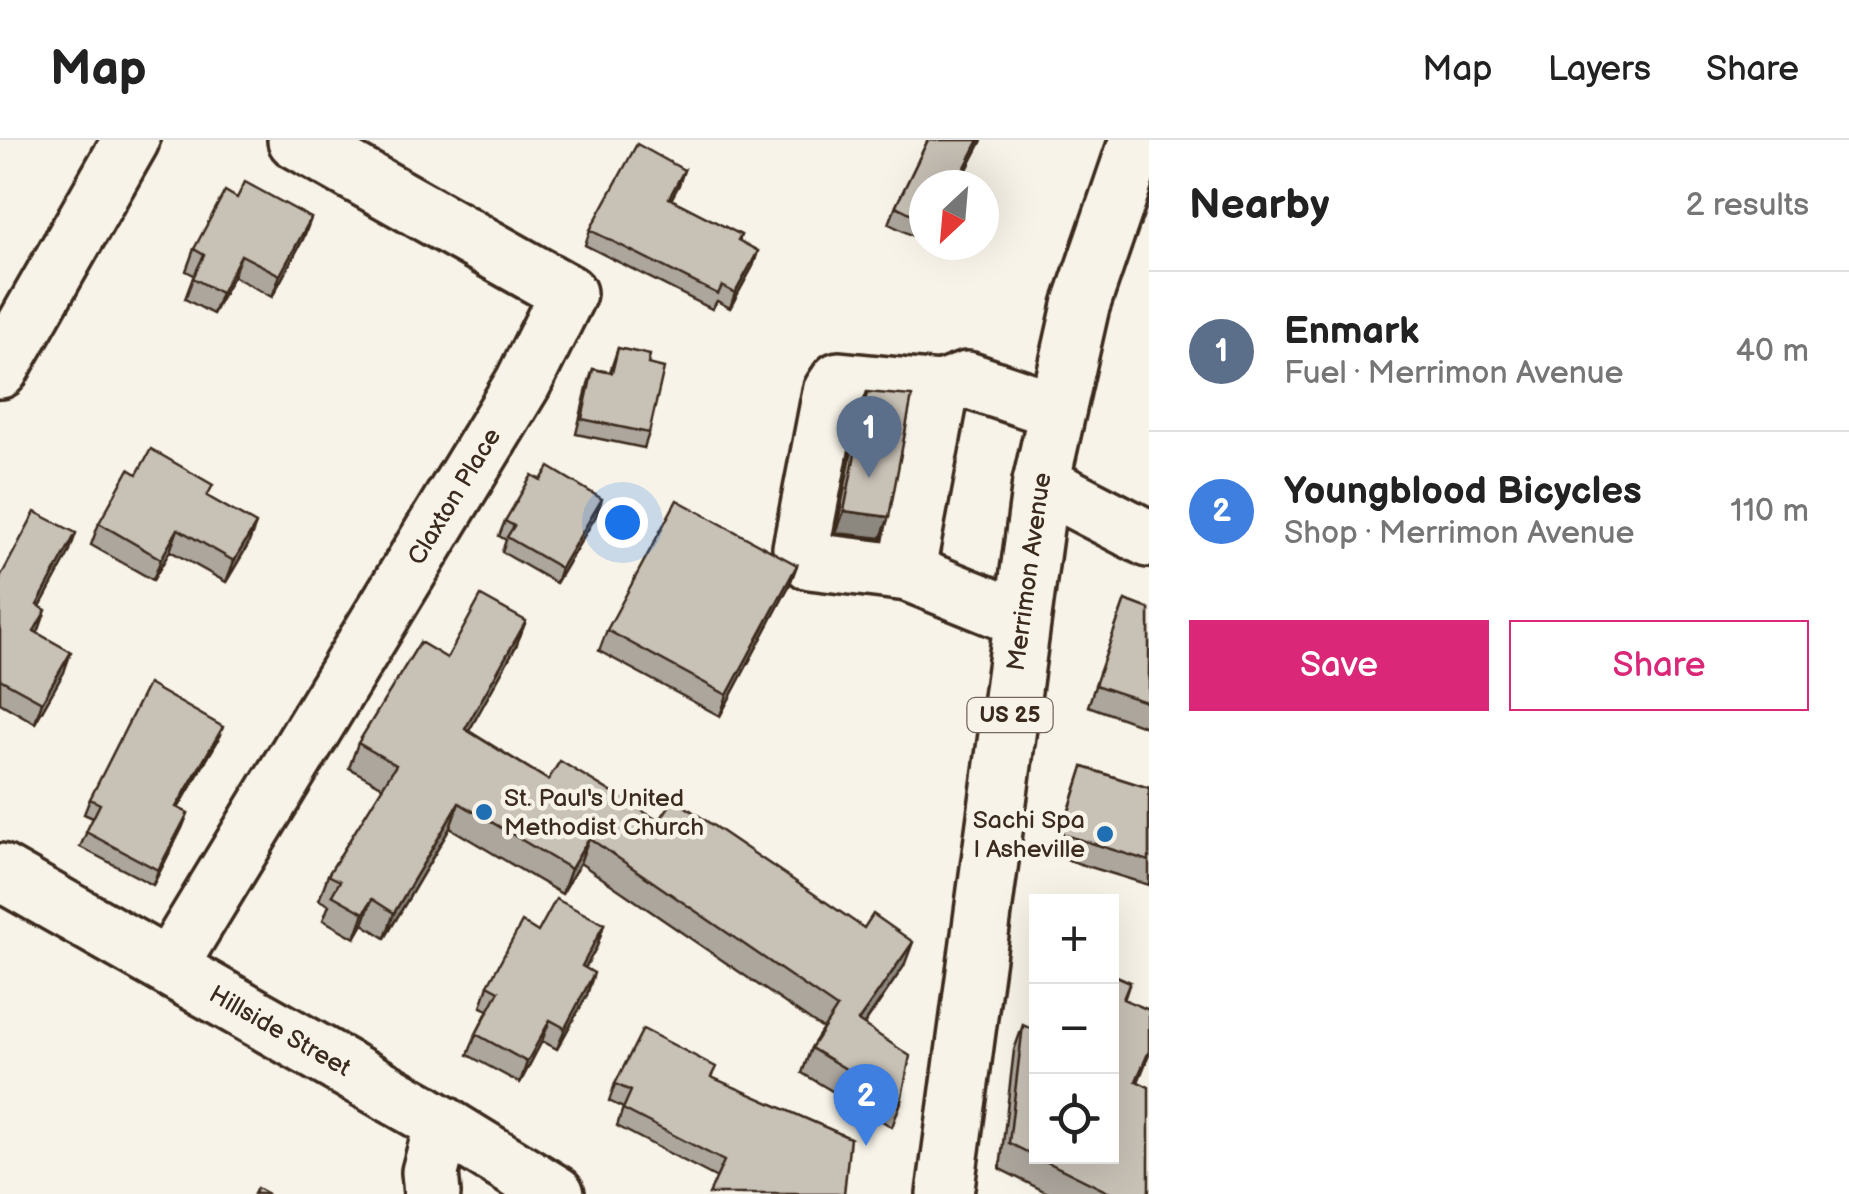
<!DOCTYPE html>
<meta charset="utf-8">
<style>
body{margin:0;font-family:"Balsamiq Sans",sans-serif;background:#f6f6f6;color:#222}
.controls{position:absolute;right:30px;bottom:30px;display:grid;overflow:hidden;border-radius:0px;box-shadow:0 10px 40px #0002}
.controls button{width:90px;height:90px;display:grid;place-items:center;padding:0;border:0;border-bottom:2px solid #e0e0e0;background:#fff;color:#222;font:50px sans-serif}
.compass{position:absolute;left:909px;top:30px;width:90px;height:90px;border-radius:50%;background:#fff;box-shadow:0 10px 40px #0002;rotate:206deg}
.you{position:absolute;left:622px;top:382px;width:35px;height:35px;margin:-25px;border:8px solid #fff;border-radius:50%;background:#1a73e8;box-shadow:0 0 0 15px #1a73e833}
.badge{display:grid;place-items:center;width:65px;height:65px;border-radius:50%;background:#db2777;color:#fff;font-size:32px;font-weight:700}
.pin{position:absolute;translate:-50% -82px;filter:drop-shadow(0 2px 5px #0008)}
.pin::after{content:'';position:absolute;top:52px;width:35px;height:30px;background:inherit;clip-path:polygon(0 0,100% 0,50% 100%)}
.list{margin:0;padding:0;list-style:none}
h2{display:flex;justify-content:space-between;align-items:center;height:130px;margin:0;padding:0 40px;font-size:42px}
h2 small{font-size:32px;font-weight:400;color:#767676}
.list li{display:grid;grid-template-columns:65px 1fr auto;gap:30px;align-items:center;box-sizing:border-box;height:160px;padding:0 40px;border-top:2px solid #e0e0e0}
.list b{display:block;font-size:38px;white-space:nowrap}
.list p{margin:0;font-size:32px;white-space:nowrap;color:#767676}
.list em{font-size:32px;font-style:normal;color:#767676}
.actions{display:flex;gap:20px;padding:30px 40px}
.actions a{flex:1;padding:22px 0;border:2px solid #db2777;border-radius:0px;text-align:center;font-size:35px;color:#db2777}
.actions .main{background:#db2777;color:#fff}
.icon{flex:none;width:55px;height:55px;fill:none;stroke:currentColor;stroke-width:2;stroke-linecap:round;stroke-linejoin:round}
.map{position:relative;flex:none;width:1149px;height:1054px;overflow:hidden}
header{display:flex;align-items:center;gap:60px;box-sizing:border-box;height:140px;padding:0 50px;background:#fff;border-bottom:2px solid #e0e0e0}
header strong{font-size:48px}
nav{display:flex;gap:55px;margin-inline-start:auto;font-size:35px}
main{display:flex}
aside{flex:1;background:#fff}
.map>svg:first-child{display:block}
.lines{fill:none;stroke-linecap:round;stroke-linejoin:round}
.minor-casing{stroke:#3b2a1e;stroke-width:62}
.major-casing{stroke:#3b2a1e;stroke-width:62}
.minor{stroke:#f7f3e8;stroke-width:55}
.major{stroke:#f7f3e8;stroke-width:55}
.wall{fill:#aca69d;stroke:#3b2a1e;stroke-width:2.5}
.shaded-wall{fill:#8c877f;stroke:#3b2a1e;stroke-width:2.5}
.building{fill:#c8c1b6;stroke:#3b2a1e;stroke-width:2.5}
.poi-dot{fill:#1f6fb2;stroke:#f7f3e8;stroke-width:4}
.labels{text-anchor:middle;dominant-baseline:central;stroke-width:9;stroke-linejoin:round;paint-order:stroke}
.shield{fill:#f7f3e8;stroke:#73665b;stroke-width:2.5}
.shield-label{font-size:22px;font-weight:bold;fill:#3b2a1e}
.street-label{font-size:25px;fill:#3b2a1e;stroke:#f7f3e8}
.poi-label{font-size:25px;fill:#3b2a1e;stroke:#f7f3e8;text-anchor:start}
</style>
<header>
<strong>Map</strong>
<nav><a>Map</a><a>Layers</a><a>Share</a></nav>
</header>
<main>
<div class="map">
<svg width="1149" height="1054" viewBox="0 0 1149 1054">
<rect width="100%" height="100%" fill="#f7f3e8"/>
<filter id="ink" filterUnits="userSpaceOnUse"><feTurbulence type="fractalNoise" baseFrequency=".01" numOctaves="2"/><feDisplacementMap in="SourceGraphic" scale="20" xChannelSelector="R" yChannelSelector="G"/><feConvolveMatrix kernelMatrix="1 2 1 2 8 2 1 2 1" color-interpolation-filters="sRGB"/></filter>
<g filter="url(#ink)">
<g class="lines">
<defs>
<g id="minor">
<polyline points="0,230 131,0"/>
<polyline points="1041,343 1149,399"/>
<polyline points="908,433 810,421 801,408 831,252 839,240 941,250"/>
<polyline points="1022,479 908,433 909,419 941,250 967,240 1057,270"/>
<path id="s1" d="M0 732 419 970 556 1054"/>
<path id="s2" d="M170 825 523 243 568 153 296 0"/>
<polyline points="432,1054 430,1032 443,984"/>
</g>
<g id="major">
<path id="s3" d="M945 1054 1041 343 1081 166 1138 0"/>
</g>
</defs>
<use href="#minor" class="minor-casing"/>
<use href="#major" class="major-casing"/>
<use href="#minor" class="minor"/>
<use href="#major" class="major"/>
</g>
<g class="wall">
<polygon points="928,0 982,0 963,36 924,45 924,101 889,84 896,66"/>
<polygon points="684,30 671,59 741,95 739,101 758,111 753,126 730,168 717,161 712,169 585,105 590,90"/>
<polygon points="237,58 311,78 303,99 272,157 233,136 213,174 185,159 194,135 186,131 194,109"/>
<polygon points="933,105 959,105 954,115"/>
<polygon points="618,208 648,224 649,293 644,308 576,294 588,244 593,229 610,232"/>
<polygon points="867,252 881,398 836,393 859,273"/>
<polygon points="137,334 209,357 248,405 226,442 170,411 153,440 91,405 99,383"/>
<polygon points="597,374 556,443 502,412 506,400 499,396 505,381"/>
<polygon points="69,413 40,466 37,493 64,532 35,583 0,563 0,438"/>
<polygon points="797,425 789,446 720,576 599,511 607,490"/>
<polygon points="1125,460 1149,469 1149,588 1088,566"/>
<polygon points="516,506 469,591 548,640 904,826 864,885 901,962 892,987 802,933 811,908 823,889 580,723 562,754 450,688 385,798 363,784 355,798 323,780 329,765 319,760 328,735 383,647 349,628 358,603"/>
<polygon points="217,602 178,668 188,673 182,688 153,745 80,707 93,678 84,674 90,659"/>
<polygon points="1083,627 1149,648 1149,745 1054,716"/>
<polygon points="604,784 597,806 585,828 587,855 557,909 542,901 520,943 468,915 476,894 488,870 481,867 488,845 538,792"/>
<polygon points="1112,834 1130,842 1124,860 1149,870 1149,915 1138,942 1149,1054 1050,1054 1000,1029 1014,910 1023,885 1036,1016"/>
<polygon points="712,938 850,998 717,1038 617,986 623,968 609,961 615,944"/>
</g>
<g class="shaded-wall">
<polygon points="979,0 982,0 959,45 961,35"/>
<polygon points="684,30 679,45 664,73 669,58"/>
<polygon points="311,78 303,99 272,157 280,135"/>
<polygon points="758,111 753,126 730,168 735,153"/>
<polygon points="241,115 233,136 213,174 221,153"/>
<polygon points="602,359 597,374 556,443 561,428"/>
<polygon points="844,371 889,377 881,398 836,393"/>
<polygon points="256,384 248,405 226,442 234,421"/>
<polygon points="178,389 170,411 153,440 161,419"/>
<polygon points="76,393 69,413 30,485 37,465"/>
<polygon points="797,425 789,446 720,576 727,555"/>
<polygon points="46,470 39,490 27,511 34,491"/>
<polygon points="526,481 516,506 456,614 465,589"/>
<polygon points="71,512 64,532 35,583 42,562"/>
<polygon points="223,587 217,602 170,682 176,667"/>
<polygon points="459,663 450,688 385,798 394,773"/>
<polygon points="188,673 182,688 153,745 158,730"/>
<polygon points="589,698 580,723 562,754 571,729"/>
<polygon points="372,759 363,784 355,798 364,773"/>
<polygon points="604,784 597,806 574,848 582,826"/>
<polygon points="913,802 904,826 849,906 858,881"/>
<polygon points="594,833 587,855 557,909 565,888"/>
<polygon points="550,880 542,901 520,943 527,922"/>
</g>
<g class="building">
<polygon points="928,0 979,0 961,35 982,45 924,45 924,80 896,66"/>
<polygon points="637,4 684,30 669,58 741,95 738,100 758,111 735,153 722,146 718,154 590,90"/>
<polygon points="245,42 311,78 280,135 241,115 221,153 193,138 204,115 194,109 225,51 237,58"/>
<polygon points="618,208 650,215 648,224 664,228 649,293 582,279 593,229 612,233"/>
<polygon points="867,252 912,256 889,377 844,371"/>
<polygon points="151,309 213,345 207,356 256,384 234,421 178,389 161,419 99,383 129,329 137,334"/>
<polygon points="549,327 602,359 561,428 507,397 514,386 505,381 532,335 541,340"/>
<polygon points="677,360 797,425 727,555 607,490"/>
<polygon points="35,372 76,393 37,465 46,470 34,491 71,512 42,562 0,539 0,438"/>
<polygon points="481,456 526,481 465,589 548,640 560,621 659,681 674,659 864,788 873,774 913,802 858,881 910,916 901,962 811,908 837,868 589,698 571,729 459,663 394,773 372,759 364,773 332,755 340,741 328,735 396,625 358,603 420,502 447,518"/>
<polygon points="1125,460 1149,469 1149,563 1095,545"/>
<polygon points="148,544 223,587 176,667 188,673 158,730 86,692 100,664 90,659"/>
<polygon points="1083,627 1149,648 1149,721 1062,694"/>
<polygon points="556,759 604,784 582,826 594,833 565,888 550,880 527,922 476,894 499,851 488,845 522,782 538,792"/>
<polygon points="1112,834 1130,842 1123,859 1149,870 1149,911 1136,941 1149,947 1149,1050 1147,1054 1112,1054 1009,1003 1023,885 1036,891 1036,1016 1112,1016"/>
<polygon points="643,889 716,927 711,937 850,998 844,1054 709,1054 724,1021 623,969 631,951 615,944"/>
<polygon points="257,1048 268,1054 254,1054"/>
</g>
</g>
<g class="poi-dot">
<circle cx="484" cy="672" r="10"/>
<circle cx="1105" cy="694" r="10"/>
</g>
<g class="labels">
<rect class="shield" x="967.5" y="558" width="85" height="34" rx="8"/>
<g class="shield-label">
<text x="1010" y="575">US 25</text>
</g>
<g class="street-label">
<text stroke="none"><textPath href="#s2" startOffset="548">Claxton Place</textPath></text>
<text stroke="none"><textPath href="#s3" startOffset="628">Merrimon Avenue</textPath></text>
<text stroke="none"><textPath href="#s1" startOffset="322">Hillside Street</textPath></text>
</g>
<g class="poi-label">
<text x="504" y="658">St. Paul's United<tspan x="504" dy="29">Methodist Church</tspan></text>
<text x="1085" y="680" text-anchor="end">Sachi Spa<tspan x="1085" dy="29">| Asheville</tspan></text>
</g>
</g>
</svg>
<div class="controls">
<button>+</button>
<button>−</button>
<button><svg class="icon" aria-label="locate" viewBox="0 0 24 24"><circle cx="12" cy="12" r="6"/><path d="M12 2v4M12 18v4M2 12h4M18 12h4"/></svg></button>
</div>
<svg class="compass" viewBox="-18 -18 36 36"><path d="M0-13l5 13h-10z" fill="#e53935"/><path d="M0 13l5-13h-10z" fill="#767676"/></svg>
<div class="you"></div>
<div class="pin badge" style="left:869px;top:338px;background:#5c6f8a">1</div>
<div class="pin badge" style="left:866px;top:1006px;background:#3f7fe0">2</div>
</div>
<aside>
<h2>Nearby<small>2 results</small></h2>
<ul class="list">
<li><span class="badge" style="background:#5c6f8a">1</span><div><b>Enmark</b><p>Fuel · Merrimon Avenue</p></div><em>40 m</em></li>
<li><span class="badge" style="background:#3f7fe0">2</span><div><b>Youngblood Bicycles</b><p>Shop · Merrimon Avenue</p></div><em>110 m</em></li>
</ul>
<div class="actions"><a class="main">Save</a><a>Share</a></div>
</aside>
</main>
